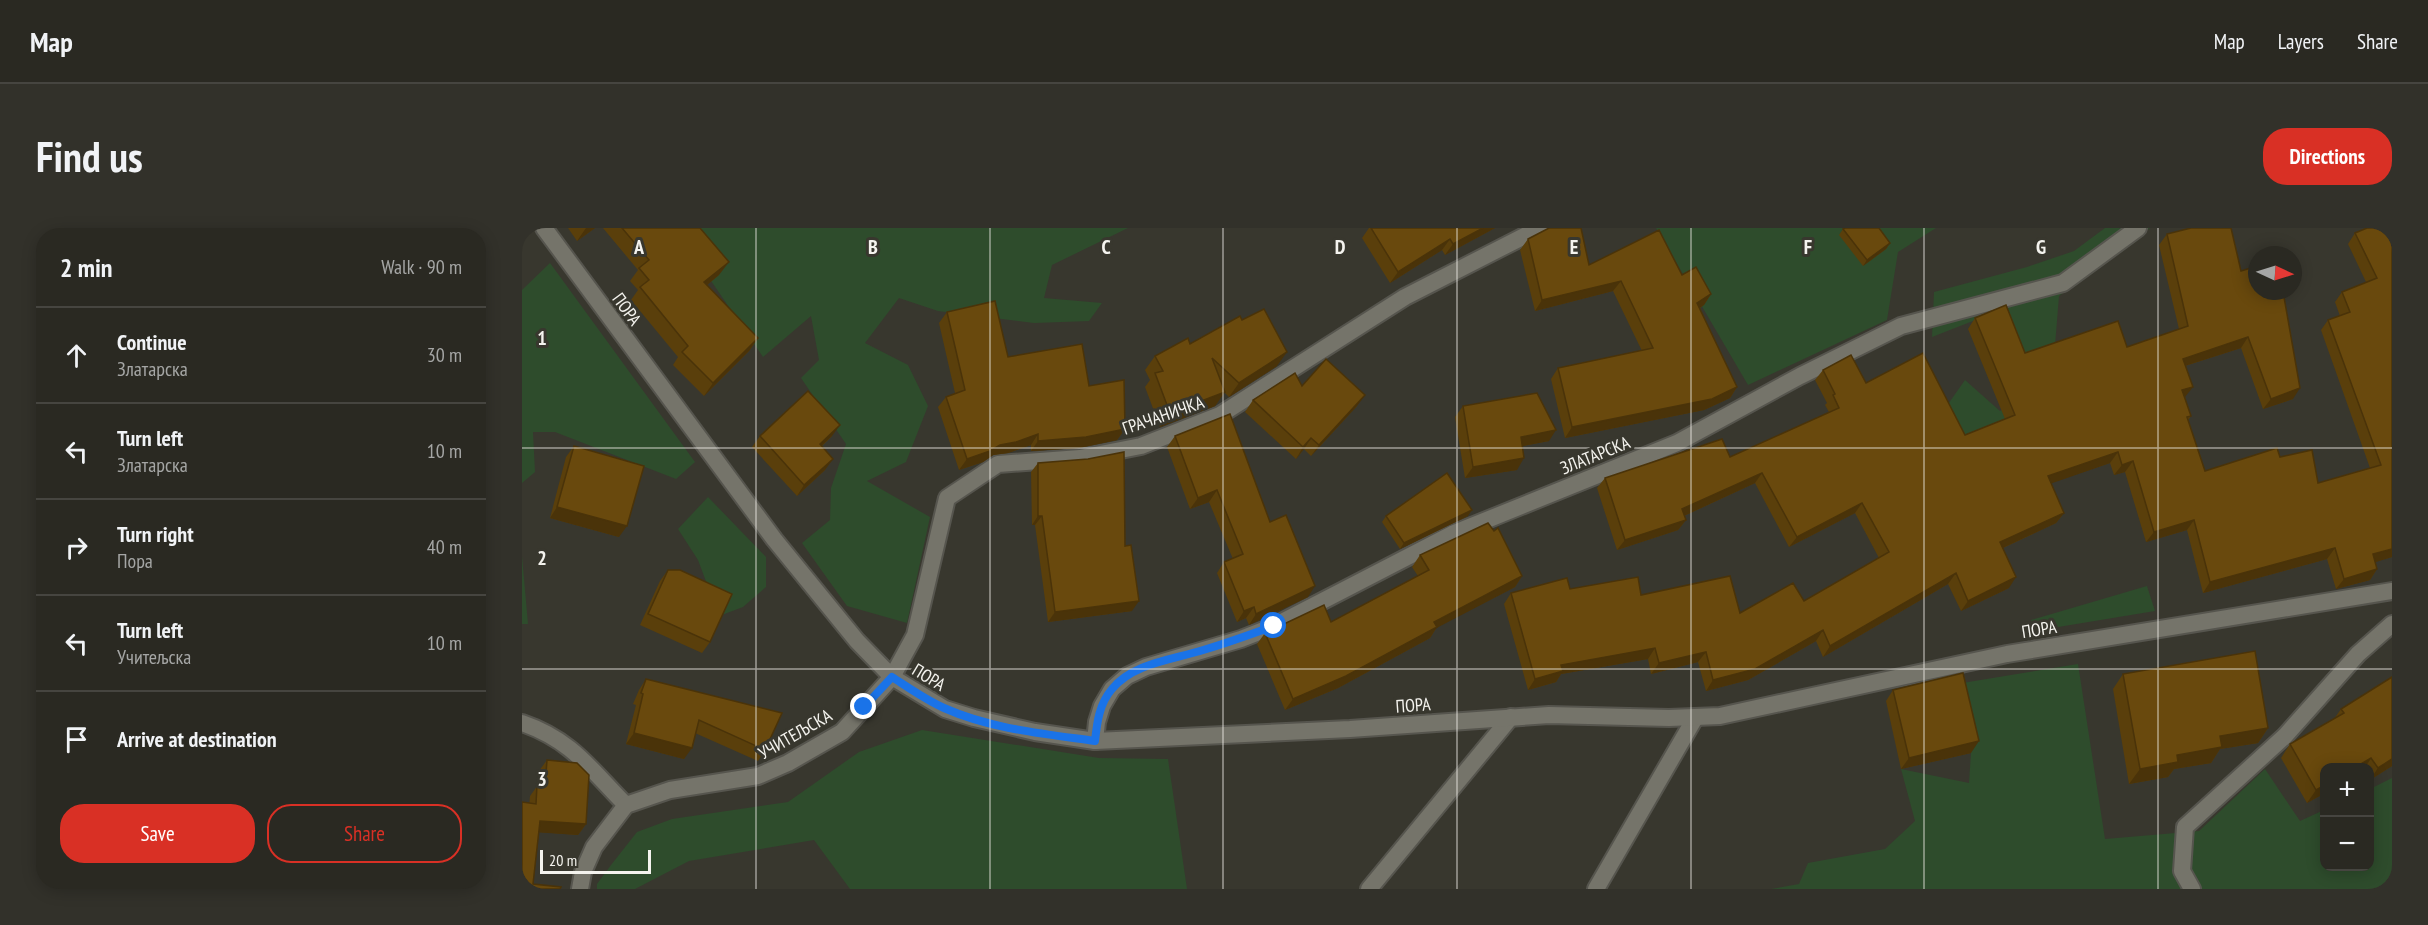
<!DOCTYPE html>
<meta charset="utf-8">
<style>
body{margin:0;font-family:"PT Sans Narrow",sans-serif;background:#32312a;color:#f1f3f6}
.controls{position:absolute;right:18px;bottom:18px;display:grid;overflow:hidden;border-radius:12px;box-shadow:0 3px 15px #0003}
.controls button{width:54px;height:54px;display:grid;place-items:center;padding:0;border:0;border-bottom:2px solid #464540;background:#2a2922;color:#f1f3f6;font:30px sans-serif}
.compass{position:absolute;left:1726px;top:18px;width:54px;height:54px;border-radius:50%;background:#2a2922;box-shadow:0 3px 15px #0003;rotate:94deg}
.scale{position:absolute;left:18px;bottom:15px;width:111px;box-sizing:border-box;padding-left:6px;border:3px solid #f4f3ee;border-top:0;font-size:16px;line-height:21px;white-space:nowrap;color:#f4f3ee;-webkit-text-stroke:4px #38372e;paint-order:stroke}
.stop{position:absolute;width:18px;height:18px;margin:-14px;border:4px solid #1a73e8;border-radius:50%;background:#fff}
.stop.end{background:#1a73e8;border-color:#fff;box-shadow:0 2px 6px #0008}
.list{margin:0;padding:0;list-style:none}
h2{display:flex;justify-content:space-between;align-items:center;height:78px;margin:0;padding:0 24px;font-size:26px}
h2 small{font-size:20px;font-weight:400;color:#a5a6a5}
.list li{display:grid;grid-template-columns:39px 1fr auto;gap:18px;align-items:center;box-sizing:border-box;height:96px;padding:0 24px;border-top:2px solid #464540}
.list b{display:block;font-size:22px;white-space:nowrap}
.list p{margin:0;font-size:20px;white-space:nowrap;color:#a5a6a5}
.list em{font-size:20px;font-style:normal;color:#a5a6a5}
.actions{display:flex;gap:12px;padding:18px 24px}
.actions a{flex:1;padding:14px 0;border:2px solid #d93025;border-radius:24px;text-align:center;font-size:21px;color:#d93025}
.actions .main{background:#d93025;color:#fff}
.icon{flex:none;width:33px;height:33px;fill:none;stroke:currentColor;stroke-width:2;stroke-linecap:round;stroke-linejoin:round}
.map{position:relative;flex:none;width:1870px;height:661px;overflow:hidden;border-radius:24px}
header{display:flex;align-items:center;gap:36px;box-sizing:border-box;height:84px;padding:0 30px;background:#2a2922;border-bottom:2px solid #464540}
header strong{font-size:28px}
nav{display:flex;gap:33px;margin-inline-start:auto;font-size:21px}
.intro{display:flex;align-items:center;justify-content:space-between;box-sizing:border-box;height:144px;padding:0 36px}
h1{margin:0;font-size:42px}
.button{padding:15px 27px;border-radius:24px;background:#d93025;color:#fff;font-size:21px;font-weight:700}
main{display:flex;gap:36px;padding:0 36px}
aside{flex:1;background:#2a2922;border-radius:24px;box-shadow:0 3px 15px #0003}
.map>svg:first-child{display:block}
.green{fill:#2e4c2c}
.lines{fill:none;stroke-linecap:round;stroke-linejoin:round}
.service-casing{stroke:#56554e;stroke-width:20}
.minor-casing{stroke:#56554e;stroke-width:20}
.tertiary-casing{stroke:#56554e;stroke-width:20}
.service{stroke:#75746a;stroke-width:16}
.minor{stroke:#75746a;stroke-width:16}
.tertiary{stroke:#75746a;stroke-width:16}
.wall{fill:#5a3f0b}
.shaded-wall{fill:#4a3309}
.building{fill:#69490d;stroke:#4a3309;stroke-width:1.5}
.route{stroke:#1a73e8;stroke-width:8}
.grid{fill:none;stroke:#f4f3ee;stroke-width:1.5;stroke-opacity:0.55}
.labels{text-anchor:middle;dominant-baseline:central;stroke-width:6;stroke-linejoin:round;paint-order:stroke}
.street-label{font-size:18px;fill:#f4f3ee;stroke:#38372e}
.grid-label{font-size:20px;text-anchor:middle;font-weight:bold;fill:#f4f3ee;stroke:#38372e;stroke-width:6;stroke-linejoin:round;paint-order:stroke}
</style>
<header>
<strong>Map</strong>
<nav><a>Map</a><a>Layers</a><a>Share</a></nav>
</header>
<div class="intro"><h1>Find us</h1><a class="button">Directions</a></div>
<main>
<aside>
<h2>2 min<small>Walk · 90 m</small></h2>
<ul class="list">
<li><svg class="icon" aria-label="ahead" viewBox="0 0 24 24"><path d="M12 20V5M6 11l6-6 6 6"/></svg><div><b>Continue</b><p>Златарска</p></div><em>30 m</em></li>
<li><svg class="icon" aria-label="left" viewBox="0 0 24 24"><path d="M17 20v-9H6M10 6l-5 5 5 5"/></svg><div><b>Turn left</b><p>Златарска</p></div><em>10 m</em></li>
<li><svg class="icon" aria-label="right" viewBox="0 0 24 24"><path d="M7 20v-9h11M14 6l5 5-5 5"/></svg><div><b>Turn right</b><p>Пора</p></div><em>40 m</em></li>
<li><svg class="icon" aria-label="left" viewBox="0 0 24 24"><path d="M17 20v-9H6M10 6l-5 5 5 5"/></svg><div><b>Turn left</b><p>Учитељска</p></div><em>10 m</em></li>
<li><svg class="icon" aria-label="arrive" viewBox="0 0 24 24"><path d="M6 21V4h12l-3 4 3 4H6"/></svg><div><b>Arrive at destination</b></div></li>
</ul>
<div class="actions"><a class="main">Save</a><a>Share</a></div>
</aside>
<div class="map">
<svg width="1870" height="661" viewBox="0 0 1870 661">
<rect width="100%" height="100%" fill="#38372e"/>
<g class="green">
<polygon points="153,0 606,0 530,37 522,70 580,75 567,93 512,95 416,83 377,70 343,115 386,137 406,178 384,234 345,253 408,289 385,395 325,378 280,315 308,292 309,260 324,216 279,150 297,132 289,88 241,129"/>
<polygon points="1134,0 1414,0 1376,24 1365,92 1226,157"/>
<polygon points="1583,0 1628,0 1537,68 1531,142 1540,178 1441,223 1424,179 1443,152 1478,183 1511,166 1456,91 1410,109 1412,64 1505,39 1552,23"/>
<polygon points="28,35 173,234 154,251 33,204 11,204 13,244 0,255 0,62"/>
<polygon points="186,269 244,329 244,359 221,379 197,388 176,332 156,301"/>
<polygon points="0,328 6,396 0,396"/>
<polygon points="1625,358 1633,383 1512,403 1509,392"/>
<polygon points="1556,436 1583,611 1677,603 1743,541 1778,593 1802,582 1802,638 1848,638 1848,561 1870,550 1870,661 1249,661 1277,656 1286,635 1363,621 1393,593 1379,541 1447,555 1449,525 1434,456"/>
<polygon points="400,502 577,530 646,531 665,661 328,661 292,612 167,633 113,661 75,661 75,656 89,637 115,604 150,591 266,574 337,524"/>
</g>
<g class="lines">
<defs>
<g id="service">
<polyline points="847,661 989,489"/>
<polyline points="1074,661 1173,490"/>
</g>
<g id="minor">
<path d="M0 495C50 512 69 542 104 577"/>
<polyline points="573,513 575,494 580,478 590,461 605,448 624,439 719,411 752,398 930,306 1155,215 1278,148 1379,98 1541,55 1616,0"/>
<polyline points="58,661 61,644 72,619 104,577 148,562 236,548 266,535 320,504 370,449 393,407 425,270 476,236 558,230 619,218 698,187 883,69 1018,0"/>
<polyline points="1670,661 1660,643 1663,599 1763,508 1836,426 1870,396"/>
</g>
<polyline id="tertiary" points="22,0 252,311 335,413 370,449 423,481 452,490 513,504 573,513 828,501 1027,487 1147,490 1198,488 1485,426 1870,363"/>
</defs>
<use href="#service" class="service-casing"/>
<use href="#minor" class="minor-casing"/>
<use href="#tertiary" class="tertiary-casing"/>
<use href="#service" class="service"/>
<use href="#minor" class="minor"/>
<use href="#tertiary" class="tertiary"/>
</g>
<g class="wall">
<polygon points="46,0 73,0 55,13"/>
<polygon points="81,0 178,0 197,47 185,57 236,110 227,123 182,168 151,137 156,129 109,72 116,62 108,53 116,42"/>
<polygon points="847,0 973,0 923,27 920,22 868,55 840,10"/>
<polygon points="1870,0 1870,329 1853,334 1855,341 1848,352 1814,361 1805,331 1681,365 1665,302 1624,314 1603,244 1592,247 1588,235 1529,255 1542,285 1534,295 1481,320 1487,360 1439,383 1426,356 1301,429 1294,413 1226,452 1184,463 1176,434 1129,446 1126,431 1039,446 1034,454 1006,462 982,376 989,365 1048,361 1119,367 1218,385 1282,373 1357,330 1333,285 1267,319 1233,255 1162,288 1164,292 1156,302 1095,322 1075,260 1083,250 1208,229 1307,184 1303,177 1305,175 1293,152 1301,142 1344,155 1443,207 1483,191 1446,101 1453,90 1503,125 1605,119 1657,101 1637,17 1645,6 1719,43 1771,171 1741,181 1719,120 1663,138 1663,169 1669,188 1666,192 1683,243 1758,229 1796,255 1848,240 1799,102 1806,92 1818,88 1813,74 1820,64 1844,54 1826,16 1833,5"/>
<polygon points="1321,1 1368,15 1364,21 1341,38 1317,7"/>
<polygon points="1006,11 1067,37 1160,47 1189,66 1182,77 1178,80 1215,159 1208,170 1182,182 1043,210 1029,151 1036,140 1120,123 1091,63 1013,83 998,22"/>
<polygon points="425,84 486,129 567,158 603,201 595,212 557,220 509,223 509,217 486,225 471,227 461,234 437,242 416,179 424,169 433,165 417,95"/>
<polygon points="720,92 755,138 707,169 702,164 693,178 638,199 623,159 628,152 623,142 633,128 668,116"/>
<polygon points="780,158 835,178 789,228 782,221 774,231 723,184 731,172"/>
<polygon points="941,178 1027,213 1000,218 995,242 943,250 933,189"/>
<polygon points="238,208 310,208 300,218 303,242 275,268 230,219"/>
<polygon points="653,208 748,294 786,369 727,397 724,390 715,394 695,345 702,334 711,331 687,274 668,281 645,219"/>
<polygon points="52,218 97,309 28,290 44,229"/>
<polygon points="516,235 603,318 610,383 526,394 513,297 510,297 509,244"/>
<polygon points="864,288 946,288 878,321 860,294"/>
<polygon points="898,327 1000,348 993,359 915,399 908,410 816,460 763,482 735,416 743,405 809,394 896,348 890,339"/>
<polygon points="146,342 188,414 180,425 118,397 138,353"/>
<polygon points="1601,446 1746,500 1736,515 1698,521 1689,535 1652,541 1646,549 1607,556 1591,461"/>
<polygon points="124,451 243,522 236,533 173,505 162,531 104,516 114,477 111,476 117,462"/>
<polygon points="1371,462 1449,525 1379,541 1364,473"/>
<polygon points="1819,481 1870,538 1848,552 1848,540 1803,540 1803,565 1785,575 1759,530 1768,516 1812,491"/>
<polygon points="25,532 64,596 56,607 17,604 11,656 0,661 8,568 16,557 17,543"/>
</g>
<g class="shaded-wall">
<polygon points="64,0 73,0 55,13"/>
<polygon points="961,0 973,0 923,27 931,16"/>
<polygon points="928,11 920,22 868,55 876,44"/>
<polygon points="1368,15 1364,21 1341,38 1345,32"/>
<polygon points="207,34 197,47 173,67 182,54"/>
<polygon points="1099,53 1091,63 1013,83 1020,72"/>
<polygon points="1189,66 1182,77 1168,86 1175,75"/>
<polygon points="1726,109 1719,120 1653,141 1661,131"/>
<polygon points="236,110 227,123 182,168 191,155"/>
<polygon points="765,124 755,138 707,169 717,155"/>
<polygon points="1215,159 1208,170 1182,182 1043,210 1050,199"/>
<polygon points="1671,159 1663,169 1660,162"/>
<polygon points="1778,160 1771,171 1741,181 1749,171"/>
<polygon points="703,164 693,178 638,199 648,185"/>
<polygon points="843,167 835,178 789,228 797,217"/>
<polygon points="318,197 310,208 290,227 298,216"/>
<polygon points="603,201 595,212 557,220 509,223 516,213"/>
<polygon points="1034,202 1027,213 991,220 999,209"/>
<polygon points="516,206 509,217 486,225 471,227 461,234 437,242 445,231 478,217"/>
<polygon points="789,210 782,221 774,231 781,219"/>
<polygon points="1596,224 1588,235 1519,259 1526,248"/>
<polygon points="1002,230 995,242 943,250 951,239"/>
<polygon points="311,231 303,242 275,268 282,257"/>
<polygon points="1611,233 1603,244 1592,247 1600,237"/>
<polygon points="1240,245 1233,255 1153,292 1160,281"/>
<polygon points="695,262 687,274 668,281 676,270"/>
<polygon points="1340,275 1333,285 1267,319 1275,309"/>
<polygon points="35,279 105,298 97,309 28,290"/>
<polygon points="950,282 946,288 878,321 882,315"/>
<polygon points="1542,285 1534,295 1470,325 1478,314"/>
<polygon points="516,288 520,288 513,297 510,297"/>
<polygon points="1164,292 1156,302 1095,322 1103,312"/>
<polygon points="1672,292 1665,302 1624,314 1632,304"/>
<polygon points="1813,320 1805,331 1681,365 1688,354"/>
<polygon points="1870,321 1870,329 1844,337 1851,326"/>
<polygon points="1855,341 1848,352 1814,361 1822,351"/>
<polygon points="1434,345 1426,356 1301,429 1308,418"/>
<polygon points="1000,348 993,359 905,405 912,394"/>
<polygon points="1494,349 1487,360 1439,383 1446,373"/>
<polygon points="793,358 786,369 727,397 734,386"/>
<polygon points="617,373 610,383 526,394 533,384"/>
<polygon points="732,379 724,390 715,394 722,383"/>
<polygon points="915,399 908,410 816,460 763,482 771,471"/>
<polygon points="1301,402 1294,413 1226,452 1184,463 1191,452"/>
<polygon points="1133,420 1126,431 1039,446 1034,454 1006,462 1013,451 1039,437"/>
<polygon points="1184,424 1176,434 1129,446 1137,435"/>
<polygon points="1746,500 1736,515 1698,521 1689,535 1652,541 1646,549 1607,556 1618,541 1655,527 1698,508"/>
<polygon points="112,505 170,520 162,531 104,516"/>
<polygon points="1457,513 1449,525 1379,541 1387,530"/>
<polygon points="1849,530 1843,540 1832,540"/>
<polygon points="1870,531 1870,538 1848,552 1856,540"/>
<polygon points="1803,557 1803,565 1785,575 1794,562"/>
<polygon points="18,593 64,596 56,607 11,604"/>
</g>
<g class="building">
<polygon points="100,0 178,0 207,34 182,54 236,110 191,155 160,124 166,118 118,59 127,52 117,40 127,32"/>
<polygon points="849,0 961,0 931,16 928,11 876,44"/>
<polygon points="1027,0 1059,0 1067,37 1137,2 1160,47 1174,39 1189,66 1175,75 1215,159 1190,171 1050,199 1036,140 1131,120 1099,53 1020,72 1006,11"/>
<polygon points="1323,0 1357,0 1368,15 1345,32 1321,1"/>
<polygon points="1669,0 1709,0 1719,43 1735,38 1735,63 1760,63 1762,69 1778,160 1749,171 1726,109 1661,131 1671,159 1660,162 1669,188 1665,189 1683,243 1755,220 1758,229 1790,222 1796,255 1859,237 1806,92 1828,84 1820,64 1855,50 1833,5 1845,0 1870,0 1870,321 1851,326 1855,341 1822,351 1813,320 1688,354 1672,292 1632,304 1611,233 1600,237 1596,224 1526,248 1542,285 1478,314 1494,349 1446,373 1434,345 1308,418 1301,402 1233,441 1191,452 1184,424 1137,435 1133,420 1039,437 1041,443 1013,451 989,365 1045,350 1048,361 1116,349 1119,367 1208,348 1218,385 1271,355 1282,373 1367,324 1340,275 1275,309 1240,245 1160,281 1164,292 1103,312 1083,250 1200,211 1208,229 1317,180 1311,167 1313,166 1301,142 1329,127 1344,155 1401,125 1443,207 1493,187 1453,90 1484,77 1503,125 1596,93 1605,119 1666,98 1645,6"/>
<polygon points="473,73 486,129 560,116 567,158 602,152 603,201 564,209 516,213 516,206 494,214 478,217 468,223 445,231 424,169 443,162 425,84"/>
<polygon points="742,81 765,124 717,155 690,130 703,164 648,185 633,145 641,143 633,128 666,110 668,116 718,88 720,92"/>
<polygon points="804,131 843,167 797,217 789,210 781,219 731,172 773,145 780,158"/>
<polygon points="286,163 318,197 298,216 311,231 282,257 238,208"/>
<polygon points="1015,165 1034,202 999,209 1002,230 951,239 941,178"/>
<polygon points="708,186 748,294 764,287 793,358 734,386 732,379 722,383 702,334 721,326 695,262 676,270 653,208"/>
<polygon points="52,218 122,238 105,298 35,279"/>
<polygon points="602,224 603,318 609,317 617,373 533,384 520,288 516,288 516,235 566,231"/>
<polygon points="925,245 950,282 882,315 864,288"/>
<polygon points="966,295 972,303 976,300 1000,348 912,394 915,399 824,448 771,471 743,405 802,377 809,394 907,342 898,327"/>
<polygon points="146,342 158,342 210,366 188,414 126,386"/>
<polygon points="1733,423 1746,500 1698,508 1700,519 1655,527 1656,534 1618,541 1601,446"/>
<polygon points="1441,445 1457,513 1387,530 1371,462"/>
<polygon points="1870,449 1870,531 1856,540 1849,530 1832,540 1803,540 1803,557 1794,562 1768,516 1822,485 1819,481"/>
<polygon points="124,451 260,485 243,522 177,492 170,520 112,505 121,466 119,465"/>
<polygon points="25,532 55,535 67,547 64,596 18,593 11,656 39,659 38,661 0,661 0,574 14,576 15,557 23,558"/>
</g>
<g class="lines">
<path class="route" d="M342 479 370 449C387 460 404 472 422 480 469 501 523 506 573 513 575 495 577 476 590 461 610 436 648 432 678 423 703 416 727 407 752 398"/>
</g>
<path class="grid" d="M234 0V661M468 0V661M701 0V661M935 0V661M1169 0V661M1402 0V661M1636 0V661M0 220H1870M0 441H1870"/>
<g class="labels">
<g class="street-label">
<text transform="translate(105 81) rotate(54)">ПОРА</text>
<text transform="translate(641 187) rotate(-19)">ГРАЧАНИЧКА</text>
<text transform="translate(1073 227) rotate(-22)">ЗЛАТАРСКА</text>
<text transform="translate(1517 401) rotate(-9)">ПОРА</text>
<text transform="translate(407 449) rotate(31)">ПОРА</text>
<text transform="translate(891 477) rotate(-4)">ПОРА</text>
<text transform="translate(273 506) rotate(-30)">УЧИТЕЉСКА</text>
</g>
</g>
<g class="grid-label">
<text x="117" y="26">A</text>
<text x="351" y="26">B</text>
<text x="584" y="26">C</text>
<text x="818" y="26">D</text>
<text x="1052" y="26">E</text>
<text x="1286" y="26">F</text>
<text x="1519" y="26">G</text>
<text x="20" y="117">1</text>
<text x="20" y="337">2</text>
<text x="20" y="558">3</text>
</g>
</svg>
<div class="controls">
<button>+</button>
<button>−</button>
</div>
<svg class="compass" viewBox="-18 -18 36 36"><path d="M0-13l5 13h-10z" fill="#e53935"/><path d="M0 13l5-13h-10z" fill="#a5a6a5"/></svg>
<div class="scale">20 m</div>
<div class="stop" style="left:752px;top:398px"></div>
<div class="stop end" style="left:342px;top:479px"></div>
</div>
</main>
